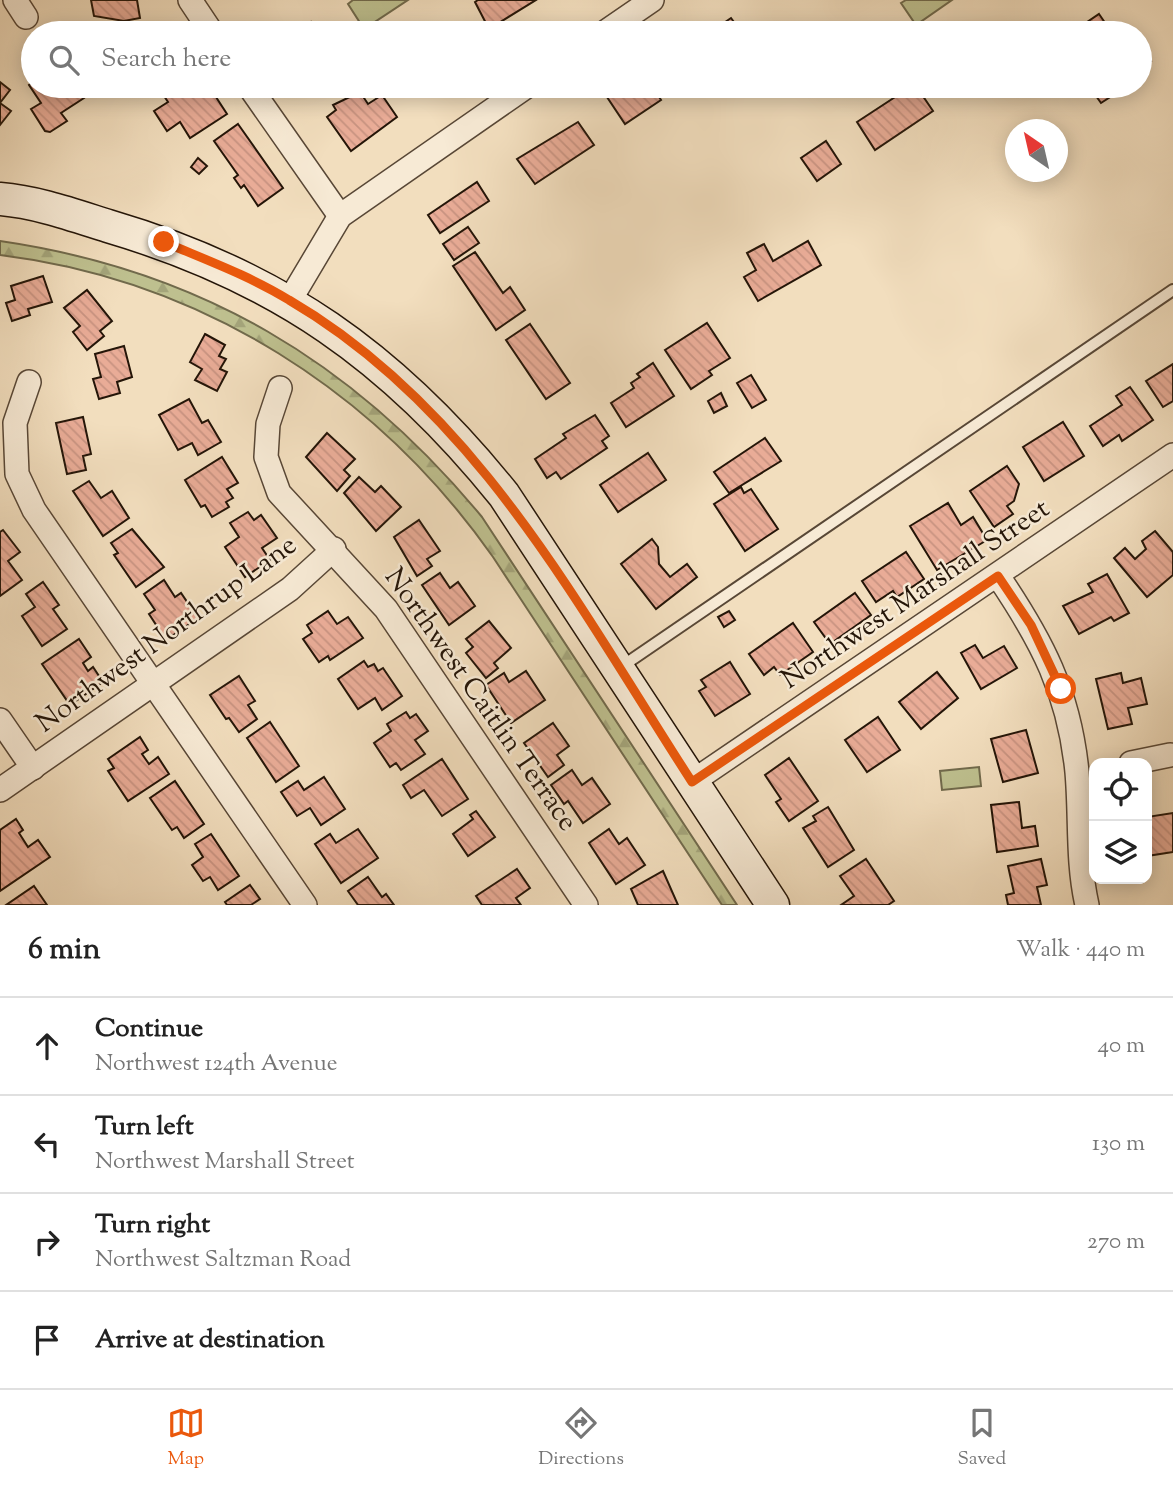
<!DOCTYPE html>
<meta charset="utf-8">
<style>
body{margin:0;font-family:"Sorts Mill Goudy",serif;background:#f6f6f6;color:#222}
.controls{position:absolute;right:21px;bottom:21px;display:grid;overflow:hidden;border-radius:14px;box-shadow:0 4px 18px #0003}
.controls button{width:63px;height:63px;display:grid;place-items:center;padding:0;border:0;border-bottom:2px solid #e0e0e0;background:#fff;color:#222;font:35px sans-serif}
.compass{position:absolute;left:1005px;top:119px;width:63px;height:63px;border-radius:50%;background:#fff;box-shadow:0 4px 18px #0003;rotate:326deg}
.stop{position:absolute;width:21px;height:21px;margin:-16px;border:5px solid #ea580c;border-radius:50%;background:#fff}
.stop.end{background:#ea580c;border-color:#fff;box-shadow:0 2px 7px #0008}
.list{margin:0;padding:0;list-style:none}
h2{display:flex;justify-content:space-between;align-items:center;height:91px;margin:0;padding:0 28px;font-size:30px}
h2 small{font-size:23px;font-weight:400;color:#767676}
.list li{display:grid;grid-template-columns:46px 1fr auto;gap:21px;align-items:center;box-sizing:border-box;height:98px;padding:0 28px;border-top:2px solid #e0e0e0}
.list b{display:block;font-size:26px;white-space:nowrap}
.list p{margin:0;font-size:23px;white-space:nowrap;color:#767676}
.list em{font-size:23px;font-style:normal;color:#767676}
.icon{flex:none;width:38px;height:38px;fill:none;stroke:currentColor;stroke-width:2;stroke-linecap:round;stroke-linejoin:round}
.map{position:relative;flex:none;width:1173px;height:905px;overflow:hidden}
.search{position:absolute;background:#fff;box-shadow:0 4px 18px #0003;left:21px;right:21px;top:21px;height:77px;display:flex;align-items:center;gap:18px;box-sizing:border-box;padding:0 24px;border-radius:38px;color:#767676;font-size:26px}
.sheet{height:483px;background:#fff}
nav{display:flex;justify-content:space-around;align-items:center;box-sizing:border-box;height:98px;border-top:2px solid #e0e0e0;background:#fff;font-size:19px;color:#767676}
nav a{display:grid;justify-items:center;gap:4px}
nav .on{color:#ea580c}
.map>svg:first-child{display:block}
.green{fill:#bec08f;stroke:#716a4c;stroke-width:2}
.forest{fill:url(#forest-firs);stroke:#716a4c;stroke-width:2}
.building{fill:url(#building-back-hatch);stroke:#241508;stroke-width:2}
.lines{fill:none;stroke-linecap:round;stroke-linejoin:round}
.service-casing{stroke:#584736;stroke-width:14}
.minor-casing{stroke:#584736;stroke-width:26}
.secondary-casing{stroke:#241508;stroke-width:35}
.service{stroke:#f7ead5;stroke-width:10}
.minor{stroke:#f7ead5;stroke-width:23}
.secondary{stroke:#f7ead5;stroke-width:32}
.route{stroke:#ea580c;stroke-width:9}
.labels{text-anchor:middle;dominant-baseline:central;stroke-width:5;stroke-linejoin:round;paint-order:stroke}
.street-label{font-size:28px;fill:#241508;stroke:#f7ead5}
</style>
<div class="map">
<svg width="1173" height="905" viewBox="0 0 1173 905">
<defs>
<pattern id="forest-firs" width="22" height="20" patternUnits="userSpaceOnUse" patternTransform="scale(1.75)"><rect width="22" height="20" fill="#bec08f"/><path d="M5 1l3.5 6h-7zM16 11l3.5 6h-7z" fill="#a3a47a"/></pattern>
<pattern id="building-back-hatch" width="6" height="6" patternUnits="userSpaceOnUse" patternTransform="scale(1.75)"><rect width="6" height="6" fill="#e9ac97"/><path d="M-1 5l2 2M0 0l6 6M5-1l2 2" fill="none" stroke="#c89381"/></pattern>
</defs>
<rect width="100%" height="100%" fill="#f2debe"/>
<filter id="stains"><feTurbulence type="fractalNoise" baseFrequency=".00286" numOctaves="4"/><feColorMatrix values="0 0 0 0 .2 0 0 0 0 .09 0 0 0 0 .02 0 0 0 .5 -.17"/></filter>
<radialGradient id="worn" r=".72"><stop offset=".6" stop-color="#630" stop-opacity="0"/><stop offset="1" stop-color="#630" stop-opacity=".3"/></radialGradient>
<g class="green">
<polygon points="353,0 408,0 364,29 348,4"/>
<polygon points="906,0 952,0 916,25 901,3"/>
<polygon points="979,767 981,786 942,790 940,771"/>
</g>
<path class="forest" d="M0 241C200 270 354 362 482 517L737 905H722L493 557C377 392 202 280 0 255Z"/>
<g class="building">
<polygon points="91,0 137,0 140,18 124,21 94,16"/>
<polygon points="478,0 536,0 489,29 475,2"/>
<polygon points="1099,14 1112,33 1071,33"/>
<polygon points="731,18 742,33 709,33"/>
<polygon points="311,22 317,32 321,29 324,33 293,33"/>
<polygon points="1140,44 1151,61 1140,68"/>
<polygon points="0,82 10,90 0,103 11,111 0,125"/>
<polygon points="33,82 33,86 76,86 84,98 61,113 67,121 50,132 45,131 31,109 41,103 29,85"/>
<polygon points="160,86 201,86 207,95 212,91 227,114 190,138 180,122 167,131 154,111 168,102 158,87"/>
<polygon points="611,86 652,86 661,100 625,124 603,91"/>
<polygon points="912,86 916,86 933,111 875,150 857,122"/>
<polygon points="1089,86 1113,86 1118,92 1101,103"/>
<polygon points="360,92 368,104 382,95 397,117 351,151 327,117 336,110 333,105"/>
<polygon points="578,122 594,145 535,184 517,159"/>
<polygon points="238,124 283,188 258,206 244,185 241,188 234,178 238,175 214,141"/>
<polygon points="826,141 841,164 817,181 801,158"/>
<polygon points="198,158 207,166 199,174 191,167"/>
<polygon points="477,182 489,201 440,233 428,215"/>
<polygon points="468,227 479,243 454,260 443,244"/>
<polygon points="808,241 821,265 758,301 744,277 756,270 747,253 764,244 773,261"/>
<polygon points="475,252 503,293 510,287 525,310 496,330 453,266"/>
<polygon points="43,276 52,302 28,309 30,315 12,321 6,303 15,300 11,286"/>
<polygon points="87,290 112,321 100,331 104,336 87,350 73,332 80,326 64,308"/>
<polygon points="707,323 730,358 709,371 712,375 691,389 665,350"/>
<polygon points="530,324 570,383 546,399 506,340"/>
<polygon points="205,334 225,345 219,356 226,359 220,369 227,372 217,391 195,380 202,369 190,362"/>
<polygon points="124,346 132,377 117,382 120,393 99,399 93,379 101,377 95,354"/>
<polygon points="653,363 674,396 626,427 611,403 634,388 631,383 640,377 637,374"/>
<polygon points="1173,364 1173,401 1163,407 1146,381"/>
<polygon points="751,375 766,400 752,408 737,383"/>
<polygon points="1130,387 1153,420 1122,441 1119,435 1103,446 1090,426 1122,405 1116,396"/>
<polygon points="721,393 727,406 714,413 708,401"/>
<polygon points="189,399 202,423 208,420 221,442 198,455 192,443 178,450 159,415"/>
<polygon points="595,415 609,436 602,441 607,448 561,479 556,472 547,478 535,459 566,438 563,434"/>
<polygon points="83,417 91,454 83,456 86,470 67,474 56,423"/>
<polygon points="1063,422 1084,456 1044,481 1023,447"/>
<polygon points="327,433 355,459 344,470 350,476 337,491 306,457"/>
<polygon points="765,438 781,461 729,493 714,472"/>
<polygon points="648,453 666,480 618,512 600,485"/>
<polygon points="222,457 238,483 227,489 233,498 226,502 229,507 212,517 205,505 201,507 185,480"/>
<polygon points="1007,466 1019,484 1014,501 1007,506 1013,514 994,527 970,491"/>
<polygon points="359,477 375,492 381,486 401,507 376,531 344,493"/>
<polygon points="89,481 101,498 112,491 129,518 103,536 73,491"/>
<polygon points="741,487 744,493 751,489 778,529 745,551 714,504"/>
<polygon points="948,503 961,525 973,517 987,540 937,570 910,526"/>
<polygon points="248,512 254,520 261,515 277,538 262,548 270,560 245,577 225,547 239,537 230,523"/>
<polygon points="419,520 440,551 427,559 432,566 417,576 394,537"/>
<polygon points="132,529 164,567 136,587 114,555 118,553 111,543"/>
<polygon points="3,530 20,552 8,561 22,580 0,596 0,532"/>
<polygon points="1155,531 1173,552 1173,575 1147,597 1114,558 1125,548 1135,559 1146,549 1142,541"/>
<polygon points="652,539 658,547 659,564 670,577 687,564 697,577 656,609 621,564"/>
<polygon points="906,552 924,579 897,597 893,591 876,602 862,581"/>
<polygon points="440,573 450,588 458,582 475,606 449,625 422,585"/>
<polygon points="1107,574 1129,613 1114,621 1111,617 1079,634 1063,606 1093,592 1088,584"/>
<polygon points="164,580 175,597 181,593 198,618 166,640 149,614 155,610 144,594"/>
<polygon points="43,582 59,605 53,609 67,629 42,646 22,616 35,607 26,594"/>
<polygon points="855,593 871,615 830,644 814,622"/>
<polygon points="328,611 337,624 348,617 363,638 330,660 328,656 319,662 303,639 312,633 307,625"/>
<polygon points="729,611 735,620 724,627 718,617"/>
<polygon points="489,621 511,648 494,663 498,668 486,678 466,653 473,647 466,639"/>
<polygon points="793,623 813,652 780,675 774,667 764,675 749,654"/>
<polygon points="79,639 91,657 83,663 88,671 93,667 103,682 70,705 42,664"/>
<polygon points="975,645 983,658 1004,646 1017,668 981,689 961,653"/>
<polygon points="364,661 368,667 374,664 378,671 383,668 402,696 382,710 375,698 358,709 338,679"/>
<polygon points="730,662 750,694 715,716 699,691 706,687 701,680"/>
<polygon points="526,671 545,700 511,723 486,685 504,673 509,682"/>
<polygon points="937,672 958,698 921,729 899,702"/>
<polygon points="1121,673 1123,683 1141,678 1147,704 1128,708 1132,724 1108,729 1096,679"/>
<polygon points="239,676 255,701 248,705 257,719 239,732 229,718 226,719 210,695"/>
<polygon points="406,712 410,718 416,714 428,731 415,740 425,754 401,770 396,763 390,767 374,743 391,731 387,724"/>
<polygon points="878,717 900,750 867,772 845,740"/>
<polygon points="270,722 299,766 276,782 247,738"/>
<polygon points="553,723 569,746 557,755 564,765 548,777 524,743"/>
<polygon points="1026,730 1038,773 1003,782 991,739"/>
<polygon points="140,737 148,750 142,754 149,764 158,757 169,774 128,801 108,771 114,768 108,759"/>
<polygon points="789,758 818,801 789,821 776,802 781,799 765,775"/>
<polygon points="442,759 468,799 442,816 424,790 411,798 403,785"/>
<polygon points="572,770 582,785 592,778 610,804 583,823 568,801 564,804 551,785"/>
<polygon points="324,777 345,809 321,825 310,808 297,816 281,792 298,781 304,790"/>
<polygon points="175,781 204,824 184,838 177,827 172,830 150,798"/>
<polygon points="1019,802 1022,828 1035,826 1038,846 997,852 991,805"/>
<polygon points="828,807 854,850 828,867 803,828 816,821 813,816"/>
<polygon points="476,811 495,837 468,856 453,834 473,819 470,815"/>
<polygon points="1173,813 1173,852 1147,856 1147,817"/>
<polygon points="16,819 23,830 19,833 28,847 38,840 50,857 0,891 0,830"/>
<polygon points="358,829 378,858 341,883 315,844 330,834 336,843"/>
<polygon points="609,829 619,844 627,838 645,865 616,884 589,843"/>
<polygon points="211,834 239,876 218,890 210,877 203,881 192,865 203,857 195,844"/>
<polygon points="866,859 894,901 888,905 841,905 854,896 840,876"/>
<polygon points="1041,859 1047,885 1037,887 1041,905 1008,905 1006,895 1014,893 1008,866"/>
<polygon points="517,869 530,888 516,898 521,905 482,905 476,896"/>
<polygon points="663,871 678,905 638,905 631,889"/>
<polygon points="368,877 382,897 386,894 394,905 358,905 348,891"/>
<polygon points="250,885 260,899 251,905 227,905 225,902"/>
<polygon points="34,886 47,905 6,905"/>
</g>
<g class="lines">
<defs>
<polyline id="service" points="621,667 1173,290"/>
<g id="minor">
<polyline points="15,0 26,17"/>
<polyline points="190,0 212,33"/>
<polyline points="604,33 652,0"/>
<polyline points="249,86 340,216"/>
<polyline points="290,300 340,216 527,86"/>
<polyline points="29,382 15,423 17,474 34,510 305,905"/>
<polyline points="280,388 268,424 266,457 279,493 386,609 586,905"/>
<path d="M998 576C1042 641 1069 692 1077 772 1081 817 1077 861 1087 905"/>
<polyline points="0,720 33,768"/>
<polyline points="1131,763 1170,755"/>
<polyline points="692,782 1173,455"/>
<polyline points="0,790 290,589 334,549"/>
</g>
<path id="secondary" d="M0 199C37 202 73 215 108 226 278 276 393 357 504 495L773 905"/>
</defs>
<use href="#service" class="service-casing"/>
<use href="#minor" class="minor-casing"/>
<use href="#secondary" class="secondary-casing"/>
<use href="#service" class="service"/>
<use href="#minor" class="minor"/>
<use href="#secondary" class="secondary"/>
</g>
<g class="lines">
<path class="route" d="M164 242C206 260 250 276 289 300 476 409 578 606 692 782L998 576 1031 625 1061 689"/>
</g>
<g class="labels">
<g class="street-label">
<text transform="translate(916 595) rotate(-34)">Northwest Marshall Street</text>
<text transform="translate(167 635) rotate(-36)">Northwest Northrup Lane</text>
<text transform="translate(480 700) rotate(55)">Northwest Caitlin Terrace</text>
</g>
</g>
<rect width="100%" height="100%" filter="url(#stains)"/>
<rect width="100%" height="100%" fill="url(#worn)"/>
</svg>
<div class="controls">
<button><svg class="icon" aria-label="locate" viewBox="0 0 24 24"><circle cx="12" cy="12" r="6"/><path d="M12 2v4M12 18v4M2 12h4M18 12h4"/></svg></button>
<button><svg class="icon" aria-label="layers" viewBox="0 0 24 24"><path d="M12 4l9 5-9 5-9-5zM3 14l9 5 9-5"/></svg></button>
</div>
<svg class="compass" viewBox="-18 -18 36 36"><path d="M0-13l5 13h-10z" fill="#e53935"/><path d="M0 13l5-13h-10z" fill="#767676"/></svg>
<div class="stop" style="left:1061px;top:689px"></div>
<div class="stop end" style="left:164px;top:242px"></div>
<div class="search"><svg class="icon" aria-label="search" viewBox="0 0 24 24"><circle cx="10" cy="10" r="6"/><path d="M15 15l6 6"/></svg>Search here</div>
</div>
<section class="sheet">
<h2>6 min<small>Walk · 440 m</small></h2>
<ul class="list">
<li><svg class="icon" aria-label="ahead" viewBox="0 0 24 24"><path d="M12 20V5M6 11l6-6 6 6"/></svg><div><b>Continue</b><p>Northwest 124th Avenue</p></div><em>40 m</em></li>
<li><svg class="icon" aria-label="left" viewBox="0 0 24 24"><path d="M17 20v-9H6M10 6l-5 5 5 5"/></svg><div><b>Turn left</b><p>Northwest Marshall Street</p></div><em>130 m</em></li>
<li><svg class="icon" aria-label="right" viewBox="0 0 24 24"><path d="M7 20v-9h11M14 6l5 5-5 5"/></svg><div><b>Turn right</b><p>Northwest Saltzman Road</p></div><em>270 m</em></li>
<li><svg class="icon" aria-label="arrive" viewBox="0 0 24 24"><path d="M6 21V4h12l-3 4 3 4H6"/></svg><div><b>Arrive at destination</b></div></li>
</ul>
</section>
<nav>
<a class="on"><svg class="icon" aria-label="map" viewBox="0 0 24 24"><path d="M3 6l6-2 6 2 6-2v14l-6 2-6-2-6 2zM9 4v14M15 6v14"/></svg>Map</a>
<a><svg class="icon" aria-label="directions" viewBox="0 0 24 24"><path d="M12 3l9 9-9 9-9-9zM9 14v-3h6M13 9l2 2-2 2"/></svg>Directions</a>
<a><svg class="icon" aria-label="saved" viewBox="0 0 24 24"><path d="M7 4h10v16l-5-4-5 4z"/></svg>Saved</a>
</nav>
